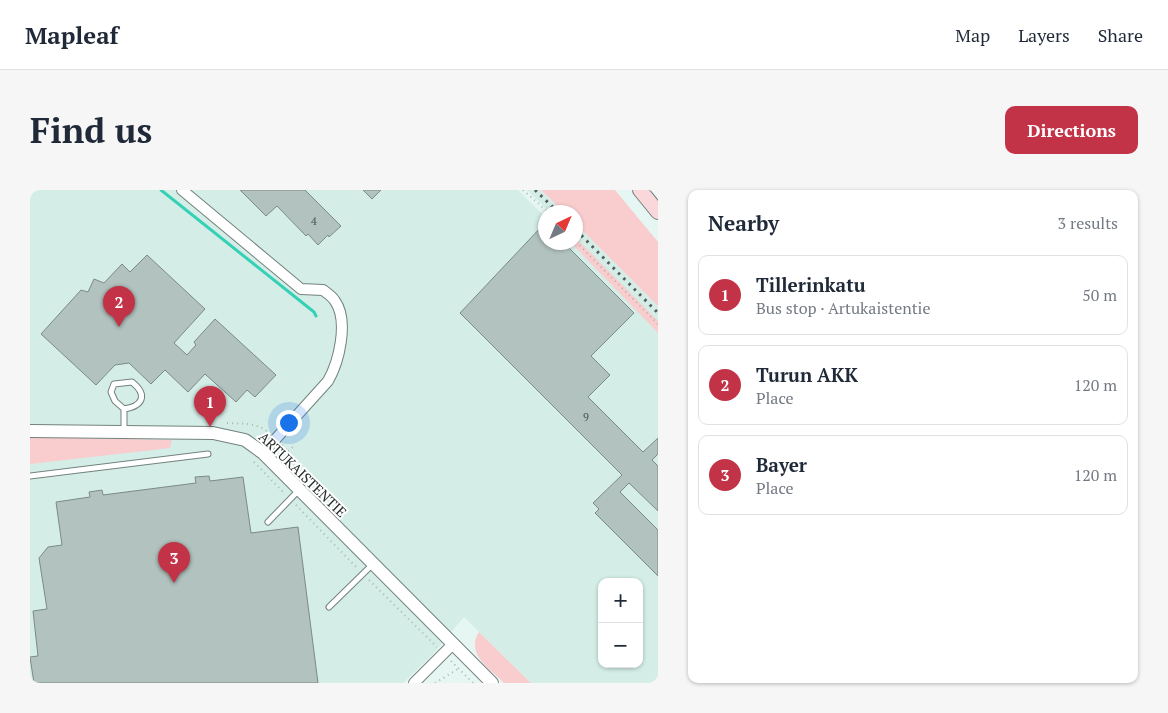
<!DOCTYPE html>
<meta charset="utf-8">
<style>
body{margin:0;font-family:"PT Serif",serif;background:#f6f6f7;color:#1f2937}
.controls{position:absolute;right:15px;bottom:15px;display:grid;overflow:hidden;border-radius:10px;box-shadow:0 1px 4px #0004}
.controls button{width:45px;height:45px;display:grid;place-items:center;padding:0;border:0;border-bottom:1px solid #e0e1e3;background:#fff;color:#1f2937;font:25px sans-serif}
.compass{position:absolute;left:508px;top:15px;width:45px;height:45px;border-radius:50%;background:#fff;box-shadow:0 1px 4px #0004;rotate:44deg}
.you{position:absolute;left:258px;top:232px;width:18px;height:18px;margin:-12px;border:4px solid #fff;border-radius:50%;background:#1a73e8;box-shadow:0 0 0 8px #1a73e833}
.badge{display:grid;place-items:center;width:32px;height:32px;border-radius:50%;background:#c33348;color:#fff;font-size:16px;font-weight:700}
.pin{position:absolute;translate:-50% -41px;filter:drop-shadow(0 1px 2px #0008)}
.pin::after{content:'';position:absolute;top:26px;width:18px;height:15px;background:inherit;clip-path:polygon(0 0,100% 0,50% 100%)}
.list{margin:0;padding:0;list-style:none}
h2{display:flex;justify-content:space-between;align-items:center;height:65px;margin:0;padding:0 20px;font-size:21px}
h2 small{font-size:16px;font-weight:400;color:#747a83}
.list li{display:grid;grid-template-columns:32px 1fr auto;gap:15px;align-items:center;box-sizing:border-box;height:80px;margin:0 10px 10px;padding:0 10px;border:1px solid #e0e1e3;border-radius:10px}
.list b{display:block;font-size:19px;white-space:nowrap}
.list p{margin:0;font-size:16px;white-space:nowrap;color:#747a83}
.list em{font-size:16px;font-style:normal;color:#747a83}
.map{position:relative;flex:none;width:628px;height:493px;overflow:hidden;border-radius:10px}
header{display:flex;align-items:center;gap:30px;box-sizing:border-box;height:70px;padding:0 25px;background:#fff;border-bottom:1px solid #e0e1e3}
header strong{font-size:24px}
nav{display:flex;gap:28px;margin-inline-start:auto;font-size:18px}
.intro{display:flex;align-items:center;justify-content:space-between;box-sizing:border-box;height:120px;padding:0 30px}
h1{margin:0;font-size:35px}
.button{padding:12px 22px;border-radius:10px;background:#c33348;color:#fff;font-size:18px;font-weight:700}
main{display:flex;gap:30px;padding:0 30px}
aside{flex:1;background:#fff;border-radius:10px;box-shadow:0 1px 4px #0004}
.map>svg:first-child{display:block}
.built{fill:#d4ede7;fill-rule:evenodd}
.green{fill:#f9cccd}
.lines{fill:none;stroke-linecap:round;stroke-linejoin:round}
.stream{stroke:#36d0b7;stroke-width:3}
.building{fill:#b2c2be;stroke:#7c8a87}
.service-casing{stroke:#73827e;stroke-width:7}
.minor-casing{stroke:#73827e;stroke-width:12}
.tertiary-casing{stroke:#73827e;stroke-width:14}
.secondary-casing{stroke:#73827e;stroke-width:16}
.path{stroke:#a9b6b3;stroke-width:2;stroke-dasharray:1 4;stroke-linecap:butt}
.service{stroke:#fff;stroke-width:5}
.minor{stroke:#fff;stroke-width:10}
.tertiary{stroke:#fff;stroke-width:12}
.secondary{stroke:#fad7da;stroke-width:14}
.rail{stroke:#555e5b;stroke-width:3;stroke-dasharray:2.5 5;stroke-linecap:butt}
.labels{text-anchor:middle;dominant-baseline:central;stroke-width:4;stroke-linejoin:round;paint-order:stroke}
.number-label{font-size:11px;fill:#49524f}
.street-label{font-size:14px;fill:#262c2a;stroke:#fff}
</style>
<header>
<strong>Mapleaf</strong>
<nav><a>Map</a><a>Layers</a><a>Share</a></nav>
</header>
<div class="intro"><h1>Find us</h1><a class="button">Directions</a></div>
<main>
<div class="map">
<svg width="628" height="493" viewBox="0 0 628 493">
<rect width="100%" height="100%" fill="#e6f6f2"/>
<g class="built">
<path d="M0 0H488L515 27 516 52 541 53 628 143V493H501L434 427 401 466 373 493H0ZM572 392H609V474H572Z"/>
<polygon points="497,0 511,0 534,22 520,22"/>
<polygon points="546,34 628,116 628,133 546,49"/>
</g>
<g class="green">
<polygon points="511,0 585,0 628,52 628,116 546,34 546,22 534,22"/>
<polygon points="546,48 628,131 628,143 541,53 546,52"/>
<polygon points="0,247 142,250 140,258 0,274"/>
<path d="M449 442 501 493H474C460 479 435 464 449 442Z"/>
</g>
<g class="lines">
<polyline class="stream" points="131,0 284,122 286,126"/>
</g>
<g class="building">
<polygon points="210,0 275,0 311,36 299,47 298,45 288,55 278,44 276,46 247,16 236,26"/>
<polygon points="333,0 351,0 342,9"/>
<polygon points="514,34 516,52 533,52 604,123 561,166 580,185 558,207 613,262 628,248 628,264 622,270 628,276 628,321 599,293 590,302 628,340 628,386 565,323 569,319 563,313 592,285 430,123"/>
<polygon points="117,65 175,119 144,153 157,165 166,155 164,152 185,129 246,185 225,207 217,200 206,212 175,184 158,202 135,180 121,194 99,173 85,175 66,195 11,144 51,100 58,102 64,89 74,93 92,74 100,82"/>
<polygon points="179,286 180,291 213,287 221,343 268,337 288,493 4,493 0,467 8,466 3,421 17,419 9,368 18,357 32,355 26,312 60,307 59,302 72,300 73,305 166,293 165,287"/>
</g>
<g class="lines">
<defs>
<g id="service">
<path d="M94 241V219C113 216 118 205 102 192L84 194 81 202 85 211 94 219"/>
<polyline points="0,286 178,264"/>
<polyline points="238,332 269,300"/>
<polyline points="299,417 343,374"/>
</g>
<g id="minor">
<path d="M152 0 271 99 293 100C297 103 302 106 305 111 319 131 309 172 298 191L233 263"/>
<polyline points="384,493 423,454"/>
</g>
<polyline id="tertiary" points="0,241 183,243 215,250 233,263 462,493"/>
<polyline id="secondary" points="610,0 628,22"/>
</defs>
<use href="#service" class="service-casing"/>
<use href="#minor" class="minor-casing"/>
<use href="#tertiary" class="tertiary-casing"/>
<use href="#secondary" class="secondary-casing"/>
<g class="path">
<polyline points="493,0 518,22"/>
<polyline points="546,52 628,134"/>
<path d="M197 233C212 234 226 232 238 242"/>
<path d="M252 255C258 260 259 264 256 270"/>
<polyline points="258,261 264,256"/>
<polyline points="224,272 255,304"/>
<polyline points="266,315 327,378"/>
<polyline points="339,390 407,457"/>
<polyline points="421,471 443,493"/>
<polyline points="405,493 428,479"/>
</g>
<use href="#service" class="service"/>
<use href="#minor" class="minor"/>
<use href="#tertiary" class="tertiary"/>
<use href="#secondary" class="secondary"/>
<g class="rail">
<polyline points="505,0 528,22"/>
<polyline points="546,40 628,123"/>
</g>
</g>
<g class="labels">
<g class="number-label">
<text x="284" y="31">4</text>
<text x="556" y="227">9</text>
</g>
<g class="street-label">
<text transform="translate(273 284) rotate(44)">ARTUKAISTENTIE</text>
</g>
</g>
</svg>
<div class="controls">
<button>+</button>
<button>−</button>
</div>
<svg class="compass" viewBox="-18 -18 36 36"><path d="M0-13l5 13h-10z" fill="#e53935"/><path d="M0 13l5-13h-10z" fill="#747a83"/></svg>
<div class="you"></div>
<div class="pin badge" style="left:180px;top:237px">1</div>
<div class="pin badge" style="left:89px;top:137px">2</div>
<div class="pin badge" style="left:144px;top:393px">3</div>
</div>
<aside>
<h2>Nearby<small>3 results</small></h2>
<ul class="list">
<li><span class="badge">1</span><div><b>Tillerinkatu</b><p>Bus stop · Artukaistentie</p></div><em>50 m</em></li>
<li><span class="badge">2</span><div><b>Turun AKK</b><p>Place</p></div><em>120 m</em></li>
<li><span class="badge">3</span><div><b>Bayer</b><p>Place</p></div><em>120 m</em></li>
</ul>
</aside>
</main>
